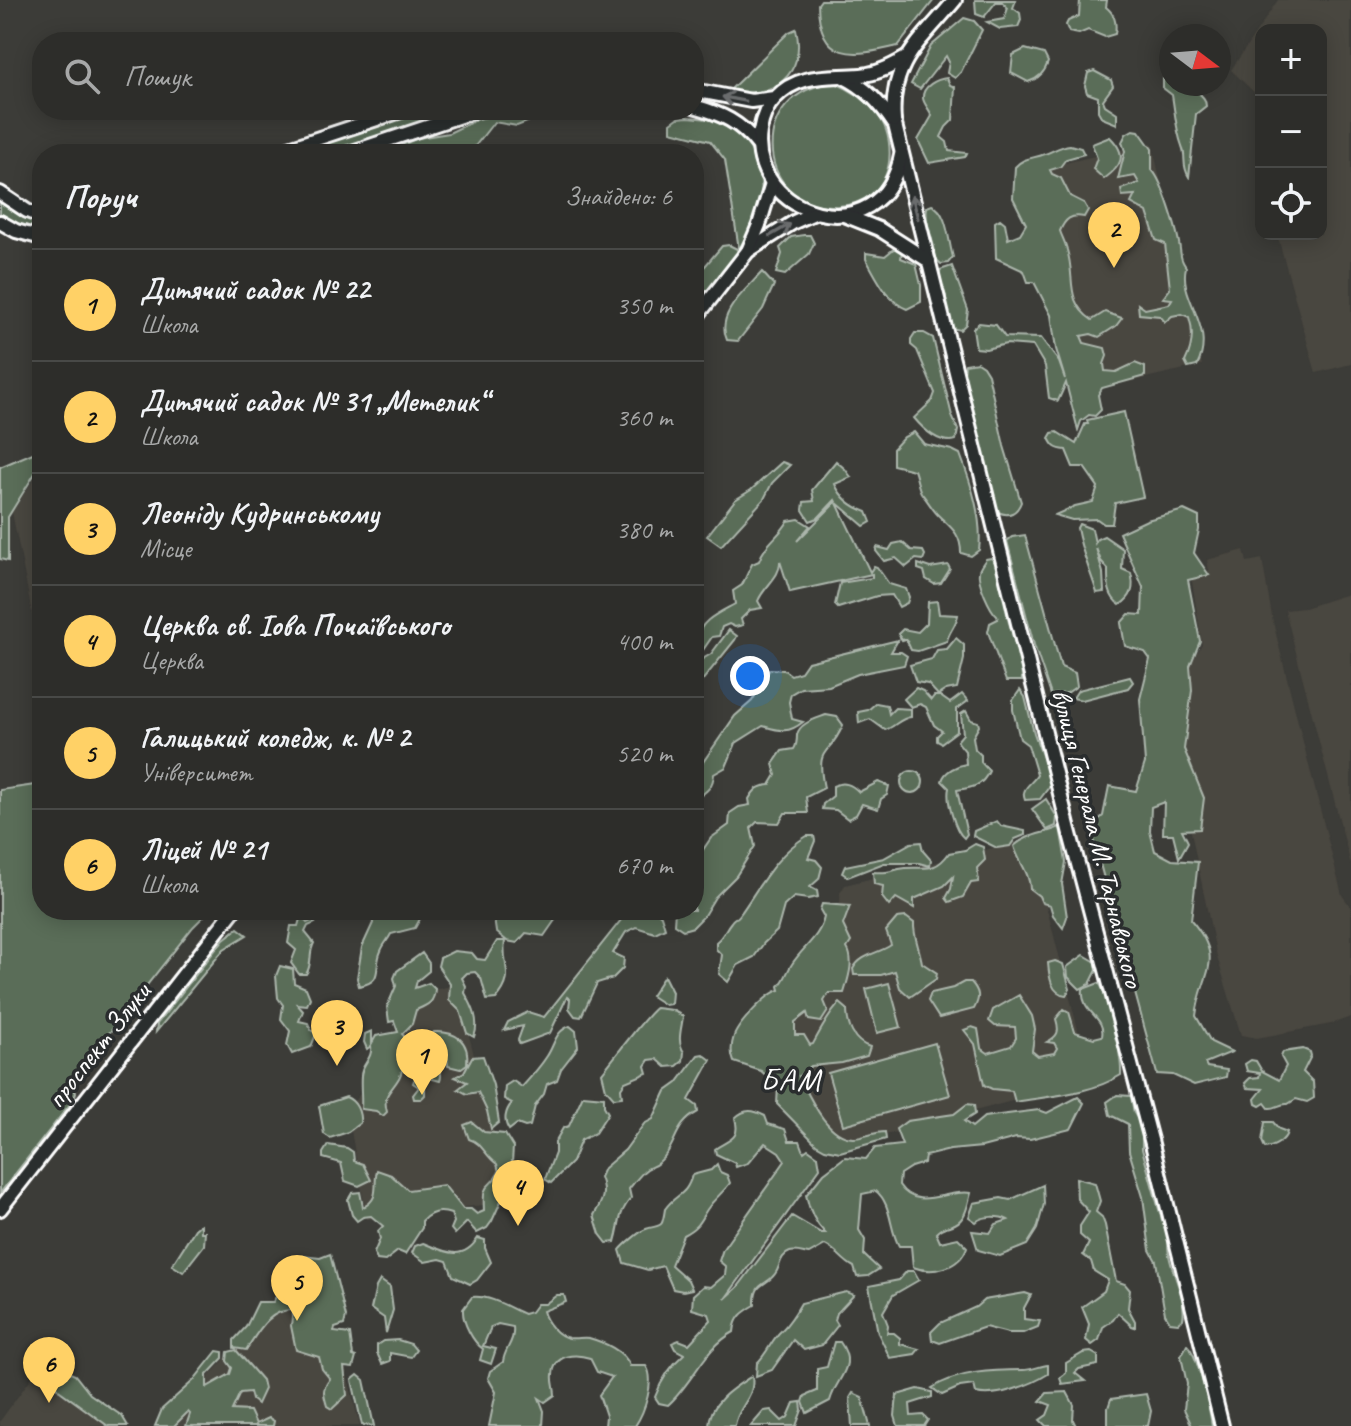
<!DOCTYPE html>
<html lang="uk">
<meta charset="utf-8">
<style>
body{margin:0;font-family:Caveat,sans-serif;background:#353532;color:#f1f3f6}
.controls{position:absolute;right:24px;top:24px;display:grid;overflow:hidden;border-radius:16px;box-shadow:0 4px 20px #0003}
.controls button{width:72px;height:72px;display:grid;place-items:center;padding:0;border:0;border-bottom:2px solid #484947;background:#2d2d2a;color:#f1f3f6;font:40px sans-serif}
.compass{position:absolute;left:1159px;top:24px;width:72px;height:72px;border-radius:50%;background:#2d2d2a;box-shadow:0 4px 20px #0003;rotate:106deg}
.you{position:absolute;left:750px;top:676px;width:28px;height:28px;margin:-20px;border:6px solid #fff;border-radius:50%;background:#1a73e8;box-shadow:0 0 0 12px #1a73e833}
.badge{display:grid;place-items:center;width:52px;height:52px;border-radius:50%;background:#ffd166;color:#111;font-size:26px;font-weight:700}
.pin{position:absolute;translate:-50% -66px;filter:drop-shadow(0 2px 4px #0008)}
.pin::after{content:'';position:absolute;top:42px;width:28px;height:24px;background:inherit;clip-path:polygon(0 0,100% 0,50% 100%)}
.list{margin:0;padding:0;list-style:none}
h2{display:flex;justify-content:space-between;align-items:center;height:104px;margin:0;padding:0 32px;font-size:34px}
h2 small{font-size:26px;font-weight:400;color:#a7a8a8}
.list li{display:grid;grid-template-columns:52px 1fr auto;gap:24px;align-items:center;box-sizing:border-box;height:112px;padding:0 32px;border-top:2px solid #484947}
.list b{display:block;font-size:30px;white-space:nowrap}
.list p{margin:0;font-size:26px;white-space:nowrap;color:#a7a8a8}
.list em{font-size:26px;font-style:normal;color:#a7a8a8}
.icon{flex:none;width:44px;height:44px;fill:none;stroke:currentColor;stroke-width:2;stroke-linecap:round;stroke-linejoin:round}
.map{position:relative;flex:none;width:1351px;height:1426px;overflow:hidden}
.search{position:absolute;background:#2d2d2a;box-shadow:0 4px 20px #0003;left:32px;top:32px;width:672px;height:88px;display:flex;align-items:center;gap:20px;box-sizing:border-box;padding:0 28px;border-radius:32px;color:#a7a8a8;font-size:30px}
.panel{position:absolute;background:#2d2d2a;box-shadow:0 4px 20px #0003;left:32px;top:144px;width:672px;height:776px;border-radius:32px}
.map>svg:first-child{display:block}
.built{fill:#49463f}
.green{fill:#5a6d58;stroke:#acb6ac;stroke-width:2}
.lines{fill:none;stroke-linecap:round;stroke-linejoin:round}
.secondary-casing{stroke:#fff;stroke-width:18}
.secondary{stroke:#2a2d2e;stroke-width:12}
.oneway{stroke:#6a6c6d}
.labels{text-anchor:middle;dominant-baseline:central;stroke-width:7;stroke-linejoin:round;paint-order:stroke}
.street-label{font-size:28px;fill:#fff;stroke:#2a2d2e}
.quarter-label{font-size:32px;letter-spacing:2px;fill:#fff;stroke:#2a2d2e}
</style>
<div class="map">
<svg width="1351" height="1426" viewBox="0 0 1351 1426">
<rect width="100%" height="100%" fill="#3c3c38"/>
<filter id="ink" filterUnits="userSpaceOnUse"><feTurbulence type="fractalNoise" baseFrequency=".0125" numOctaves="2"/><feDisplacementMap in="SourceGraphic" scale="16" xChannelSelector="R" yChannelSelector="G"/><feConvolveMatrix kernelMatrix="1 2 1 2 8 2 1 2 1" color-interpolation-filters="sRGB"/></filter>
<g filter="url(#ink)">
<g class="built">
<polygon points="1278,0 1351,0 1351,364 1316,373 1277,234 1321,234 1321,30 1261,30 1261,99 1231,70"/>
<polygon points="1152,143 1202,365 1076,394 1025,172"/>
<polygon points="42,467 42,663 12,512"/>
<polygon points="1244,550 1247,562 1262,559 1273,622 1302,738 1342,895 1351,907 1351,1017 1331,1024 1257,1038 1241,1035 1217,957 1190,827 1174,692 1202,644 1191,575 1209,571 1207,560"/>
<polygon points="1351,593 1351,865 1285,610 1304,608"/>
<polygon points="1029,839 1091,1080 844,1146 754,1061 841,956 840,893 845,885"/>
<polygon points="456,985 502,1164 483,1205 367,1219 347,1109 372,1081 404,1072 390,999"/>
<polygon points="318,1260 360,1426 162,1426"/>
<polygon points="40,1366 113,1426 0,1426 0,1421"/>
</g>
<g class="green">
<path d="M821 0H934L898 46C853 57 819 62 818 4Z"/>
<polygon points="975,0 1016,0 1013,8 1020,13 1021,20 1018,27 1000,29 987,22 1004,19 1008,8 1002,2 996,2 984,17 976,14"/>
<path d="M1080 0H1107L1106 7C1115 14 1117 23 1115 34L1105 37 1088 30 1079 34 1069 32 1066 25 1068 21 1079 16Z"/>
<polygon points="964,18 974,21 982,30 961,72 955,78 947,73 949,62 946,56 920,89 911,84 931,46"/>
<path d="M796 29C807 73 773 101 730 90L789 32Z"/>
<path d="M1025 49 1044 54 1048 62C1045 72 1038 79 1028 82L1011 73 1013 55Z"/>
<polygon points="1094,71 1111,80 1113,86 1103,100 1105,105 1117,113 1117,124 1102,118 1098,111 1098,97 1087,93 1085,86 1088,73"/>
<path d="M947 78 950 85 955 87 953 120 946 127 941 137 947 142 949 151 967 153 965 157 929 163 918 140 932 116C930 110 923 103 923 98 922 86 937 79 947 78Z"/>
<path d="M1163 79H1171V84H1174L1177 89C1189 83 1189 81 1197 91 1203 98 1205 97 1206 106L1196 114 1189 177C1181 164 1187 158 1182 146 1176 130 1175 113 1172 95L1163 88Z"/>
<path d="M835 83C850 89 864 98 875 111 894 133 896 174 872 194 860 203 847 207 832 206 755 206 747 90 835 83Z"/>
<polygon points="419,110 465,110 330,154 287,154"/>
<polygon points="517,110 538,110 537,118 517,126 494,122 469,154 396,154 404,144 418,138 449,133 478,119"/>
<path d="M688 117C698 118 709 118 719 121 747 130 765 169 761 198 758 215 748 234 739 249L725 160 710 141 671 131V123L678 118Z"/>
<path d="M1133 130 1139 131 1152 149V170C1163 181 1178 233 1180 249 1181 257 1181 260 1186 267 1178 299 1217 327 1197 366L1188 368 1185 362C1192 348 1194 332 1189 317L1182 314 1172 316 1165 322 1160 316 1139 314 1138 304 1145 309 1169 304 1172 299 1163 298 1170 289 1165 244 1156 240 1147 212 1131 203 1135 195 1122 196 1121 189 1139 183 1135 176 1118 179 1125 151 1122 142 1126 134Z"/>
<path d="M1110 137C1128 155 1122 166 1104 179L1093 169 1097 158 1092 144Z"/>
<path d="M1070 145 1081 148 1084 154 1066 159 1060 167 1050 170 1052 174 1061 178 1070 196 1084 203 1088 210 1084 217C1071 214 1065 219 1060 231 1062 237 1066 244 1067 250 1076 278 1064 301 1092 320L1105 312 1122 318 1116 326 1099 337 1091 334 1081 336 1084 343 1105 348 1107 356 1104 364 1105 371 1116 372 1135 363 1145 367V376L1102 388 1098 395 1101 410 1095 416 1089 415 1081 421 1078 430 1066 383 1058 401 1049 398 1045 366 1033 346 1006 344 986 349 976 348 973 328 979 323 996 325 1005 337 1041 338 1059 362 1065 379 1056 349 1051 315 1034 282H1028L1024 271 996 258 995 222 1000 219 1005 223 1008 239 1020 234 1026 224 1013 198 1015 167C1024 157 1032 159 1045 154 1054 151 1060 146 1070 145Z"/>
<polygon points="0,200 25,217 42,223 42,233 19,227 0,217"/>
<path d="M932 205C948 212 948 241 953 257L948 263 941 264 936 259C935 241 924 225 927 207Z"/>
<polygon points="804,235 810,235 814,243 809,254 785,275 776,273 782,254 780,248 791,237"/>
<polygon points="729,245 737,249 738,257 694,319 694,279 722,246"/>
<path d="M896 247 902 251 901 258 916 264 921 285V302L907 309C887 302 876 276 866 259V253L885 256Z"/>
<polygon points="952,266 968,310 966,324 960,330 951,328 945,309 946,296 939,279 940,270"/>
<path d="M762 272 774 285 763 309 738 341 727 340C715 314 746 290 762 272Z"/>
<path d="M915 333H924L933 338 952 416 958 430 956 440C939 445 924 430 914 418L932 401 935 393 917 350 911 345V339Z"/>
<path d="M977 362 983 366 988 374 1004 446 1021 502C1017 513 1009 517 998 512L987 484 978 433 963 383 965 364Z"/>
<path d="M1124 412 1143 497 1115 503 1112 524H1104L1097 519 1072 520 1055 515 1075 506 1093 502 1098 487 1084 467H1073L1066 450C1056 449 1053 447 1049 438L1052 433 1057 432 1076 444 1085 424H1088L1087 420Z"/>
<path d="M914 432 924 444 952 450 960 454C971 483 983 519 979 550L971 556 961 553C961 533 950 527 938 515 932 509 928 501 922 494 918 489 917 477 914 470L893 465V449L904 437Z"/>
<polygon points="42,449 42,462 8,517 8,561 0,559 0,467"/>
<path d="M836 461 845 469 851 477 835 484C841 498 853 507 867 512L871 522 864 526 837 503 870 572 874 566 877 567 889 584 906 589 909 597 907 603 899 607 892 595 877 596 838 608 835 605 840 583 872 578V574L790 592 780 561C781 577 764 586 758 601L762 608 750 610 741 619 743 625 735 627 729 624 722 627 719 636 712 637 703 650 694 654V641L698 639C698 621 721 612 735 604L733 591 742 585 752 564 759 561C765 543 780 536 788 521L799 519 810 526 797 541 836 502 835 500 818 518 810 521 803 510 804 502 814 501 812 490Z"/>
<polygon points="782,462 790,465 772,483 764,499 721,546 707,536 735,500 751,490"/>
<path d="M1184 510 1199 517V530L1194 553 1209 575 1188 580 1200 641 1190 666 1192 690 1184 749 1204 798 1200 829 1182 830 1188 842 1179 858 1173 834H1163L1164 802 1151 807 1150 831 1155 851 1172 860 1198 862 1191 920C1227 962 1201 972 1196 1016L1211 1042 1232 1052 1205 1063 1207 1067 1227 1070 1226 1077 1194 1085 1173 1075 1157 1074 1090 827 1103 816 1109 786 1136 791 1145 763 1140 699 1150 659 1145 652 1125 646 1121 623 1129 614 1142 615 1143 587 1119 533 1147 520Z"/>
<path d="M1079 524 1092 529 1095 543 1097 539 1104 536 1123 549 1122 569 1131 573C1135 588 1132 597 1120 605 1107 596 1108 582 1108 569L1101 561 1096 548 1103 573 1104 592 1097 593C1090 570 1081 551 1077 528Z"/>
<polygon points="1025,535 1061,667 1075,673 1077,686 1067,693 1051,695 1034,645 1007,541 1012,537"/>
<polygon points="902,542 911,550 923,551 925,555 923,560 916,559 906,567 896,558 884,561 876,551 877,547 889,550 893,544"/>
<path d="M991 558C1008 572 1003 600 1008 619 1014 640 1022 659 1022 681H1006L988 632 990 623 998 619 997 616C990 610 977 582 979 571 980 567 983 563 986 559Z"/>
<polygon points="918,564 930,568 948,565 950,569 941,583 934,584 926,579 924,571 918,569"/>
<path d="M937 601 939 614 958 615C956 626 949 631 947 641L918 651 911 650 906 639 902 640 898 634 903 629 918 632 927 623 928 602Z"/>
<polygon points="729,630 737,636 735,640 694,691 694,664 711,654"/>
<polygon points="956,638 964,645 964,659 957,688 946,690 938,695 928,684 916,682 910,665 932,659 937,650 947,649"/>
<path d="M898 640 891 652H901L907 656 904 665 858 674 829 686 801 688 791 694 789 702 792 719 803 722C788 734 780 731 763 726L736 743 726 767 714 774C713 789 704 793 694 800V775L735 716 752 701 770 669 784 670 791 675 801 672 808 662Z"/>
<polygon points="1130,677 1133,682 1128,688 1082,700 1073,698 1078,690"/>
<polygon points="916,688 923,691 931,700 934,696 940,696 950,703 962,694 968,701 957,709 957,731 941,743 937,741 937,736 942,731 934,725 926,707 920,704 911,707 904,699"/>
<path d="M1020 690 1025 697 1034 733 1052 783 1040 799 1025 800C1020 788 1032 784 1037 775L1028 745 1020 739 1013 710V700Z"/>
<path d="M876 703 887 705 889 714 895 708 911 709V717C900 718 895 727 885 730L870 719 859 723 858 712 868 710Z"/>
<path d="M966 711 971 720 978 722 979 726 973 737 975 749 981 755V762L989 771C982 787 971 788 957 790L967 834 964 838C955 831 946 800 949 788L942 781C944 771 958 765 966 764L965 751 957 741 963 734 961 714Z"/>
<path d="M826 715 837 717 843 725C829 759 815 743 824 788L806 797 808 813H785L779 823 757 822 751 828 755 846 736 876 715 897 703 917 693 927 683 930 674 924 675 910H694V863L711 838 729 825 730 813 739 807 750 805 749 799C755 789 758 786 770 785L776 775 773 764 782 751 794 749C797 745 797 740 797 735 799 723 816 719 826 715Z"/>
<circle cx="912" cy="782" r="11"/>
<path d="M878 782 889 786 887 795 881 799 878 809 862 804 856 815 848 819 836 810 822 809 823 804 833 796V786C844 781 851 784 859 792Z"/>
<polygon points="42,784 42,910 210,910 193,927 68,1085 76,1092 74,1099 0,1193 0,790"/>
<polygon points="1046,799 1057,817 1056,826 1047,830 1032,809"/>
<polygon points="997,821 1001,826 1025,831 1025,835 1015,839 1010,846 997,848 973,836 974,831"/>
<path d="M1060 827 1066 862 1062 884 1067 917 1063 928 1053 915 1050 905 1042 903 1039 896 1030 889C1030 873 1018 861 1014 846 1027 834 1044 834 1060 827Z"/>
<path d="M807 836H814L815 841 808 858 816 860 822 867 819 879 810 887 817 891 818 897 808 899 794 897 784 906 777 931 764 943 754 957 738 965 728 982 719 974 722 955 716 949V942C724 936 725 929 731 922 738 913 734 923 741 913 760 886 777 853 807 836Z"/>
<polygon points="921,842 923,851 931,860 930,866 919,863 884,863 848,877 842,873 845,866 884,858 911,843"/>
<path d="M975 844 983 847 985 860 977 868 979 882 971 883 963 897 949 902 946 898 951 889 953 877 944 886 914 899V908L896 898 889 906 882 897 883 886 874 884 873 872C884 873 889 872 899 869 921 864 933 876 949 853L965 850Z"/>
<path d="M822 904 850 906 843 925 851 942 847 948C855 961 848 979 844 993H829L824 1001 828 1011 821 1022 809 1020 807 1013 795 1022V1035H804L810 1045 813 1044C820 1031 830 1012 840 1003L847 1009C847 1025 853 1042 870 1047L867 1056 842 1063 811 1066 799 1076C809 1095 826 1137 853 1138 863 1138 874 1132 885 1132L886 1139 840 1152 825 1149 816 1144 777 1104 778 1086 761 1071 734 1062C730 1053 731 1045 734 1036 739 1023 768 992 780 990L779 986C786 979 787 971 792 964 803 947 820 937 824 917L820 910Z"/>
<path d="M371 910H417L420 919 415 928 391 934C388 940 383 945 381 951 373 968 385 981 359 986L357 978 362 947 373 923Z"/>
<polygon points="500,910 562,910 544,936 526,933 517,943 507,941 496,932 494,918"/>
<polygon points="629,910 656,910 661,915 665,928 655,933 636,927 626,932 613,953 624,958 623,968 613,978 597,983 581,1017 575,1016 569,1008 570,999 567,997 550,1033 520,1044 518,1040 523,1026 504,1030 508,1022 528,1012 544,1017"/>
<path d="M906 917 914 923C913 935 920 950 922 963L937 973 936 979 910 997 900 988 895 971 881 975H854L853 969C861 954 878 954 891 945L886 931 897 918Z"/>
<path d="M300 919H304L307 923 313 920 315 923 308 926 305 932 314 943C308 954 313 964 306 974H299L291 963 296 950 288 943 291 926H298Z"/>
<polygon points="238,928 247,935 224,949 156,1032 157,1024 224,939"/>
<path d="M497 941H505C501 967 517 975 496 999L487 1000 481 978 475 972 467 973 462 978 466 986 465 993C473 1007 480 1021 474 1037L467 1033 460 1011 449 1000 450 984 438 966 440 958 454 951 472 953 477 959 485 960Z"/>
<path d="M422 953 429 963V971L417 981 415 988 429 983 435 989C434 1003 428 1005 416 1010L412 1024 402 1034 408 1040C405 1052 405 1068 399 1078 391 1092 382 1094 387 1112L383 1116 376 1111 361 1109C362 1098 360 1087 361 1076 361 1064 373 1059 371 1046L367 1049 364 1042 365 1034 372 1031V1043L376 1036 398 1032 394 1021 389 1022 387 1007 396 986 394 978 397 971Z"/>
<polygon points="1084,955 1096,962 1097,970 1090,984 1080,989 1068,977 1067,967"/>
<path d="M1055 961 1063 964 1070 989 1066 995C1051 994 1049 976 1048 963Z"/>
<polygon points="280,966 293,969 294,983 306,988 310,998 307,1005 297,1004 303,1011 299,1021 308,1023 311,1030 316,1034 311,1047 292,1054 287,1045 290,1031 281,1019 283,1005 278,998 276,976"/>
<polygon points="664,976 672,992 671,1004 665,1005 651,996"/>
<path d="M964 982H971C980 992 980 998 974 1009L939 1018 928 1001 931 993 953 988Z"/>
<polygon points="889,983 901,1027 877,1033 866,989"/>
<path d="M1099 983C1109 996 1122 1057 1121 1075 1091 1094 1049 1096 1015 1102L1012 1091 992 1089 984 1085 975 1044 964 1030 972 1027 978 1029 981 1048 988 1053 1011 1046 1016 1038 1015 1027 995 1026 989 1021 993 1010 1019 995 1032 1016 1035 1029 1032 1051 1038 1056 1054 1053 1057 1048 1054 1043 1047 1042C1058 1036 1060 1032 1056 1019L1064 1009 1069 1012 1075 1032 1094 1038 1102 1036C1106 1016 1080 1013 1083 989Z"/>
<path d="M656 1008 672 1010 683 1016C682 1028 676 1041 684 1052L683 1061 677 1066 666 1067 657 1059 649 1060 645 1066 647 1073 625 1082 621 1088 622 1097 614 1098 606 1089 602 1073C611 1062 649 1011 656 1008Z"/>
<path d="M570 1026 576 1031 578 1047 561 1069 557 1080 547 1084 544 1094 535 1106 530 1126 525 1127 517 1124 509 1130C503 1121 505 1111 512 1103L504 1099 505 1086 513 1081 522 1087C531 1077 540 1067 547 1056 555 1044 555 1031 570 1026Z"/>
<path d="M434 1032C456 1031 470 1041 467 1064L460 1069 448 1066 447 1051 429 1038Z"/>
<polygon points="935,1043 950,1095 843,1125 828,1073"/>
<path d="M1303 1049 1310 1052 1311 1056 1303 1072 1313 1082 1314 1098 1307 1102 1296 1099 1288 1104C1280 1103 1276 1109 1269 1108L1265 1103 1260 1106 1256 1104 1255 1099 1263 1089 1247 1088 1245 1083 1250 1078 1259 1077 1260 1073 1247 1071 1245 1064 1251 1060 1256 1061 1262 1071 1279 1080 1286 1066 1281 1057 1283 1052Z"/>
<path d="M425 1051 430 1061 435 1062C439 1068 443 1073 440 1081L429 1078 425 1084V1095L421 1099H414L413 1095 419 1087 413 1083 414 1080 421 1075 422 1070 416 1062 419 1054Z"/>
<path d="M703 1054 711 1060 689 1100 697 1106 698 1112C672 1126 678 1146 658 1163 655 1166 650 1167 647 1169 640 1174 634 1183 629 1189L631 1198C617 1216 621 1222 615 1242L607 1243 600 1234 594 1215C603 1200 606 1193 600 1177L604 1168 625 1150 644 1124 653 1119 666 1091 677 1083 698 1055Z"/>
<polygon points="483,1056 493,1085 499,1122 491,1129 487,1111 478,1092 467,1094 458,1089 467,1082 455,1077 464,1072 472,1057"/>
<polygon points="583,1095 604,1097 604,1106 608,1113 595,1133 581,1140 572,1162 551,1183 545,1179 555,1153 555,1142 563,1128 569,1126"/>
<path d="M1117 1095 1131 1096 1134 1113 1142 1126V1149L1162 1220 1170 1235C1161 1260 1188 1291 1183 1319L1178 1323 1170 1322 1165 1314 1156 1261 1150 1250 1143 1197 1129 1151 1128 1124 1110 1115 1107 1102Z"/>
<path d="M346 1097C356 1101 361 1112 360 1123L348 1132 330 1138 324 1134 319 1106Z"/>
<path d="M1078 1097 1084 1103 1071 1129 1030 1139 1016 1138 982 1147 950 1150 925 1156 924 1163 911 1167 900 1174 899 1185C918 1213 947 1188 971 1193 968 1204 966 1219 955 1224 947 1228 943 1225 936 1233L940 1242 958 1238 967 1247C960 1268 933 1275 913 1267L911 1246H899C889 1229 892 1204 876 1191L862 1194 859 1230 865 1240 864 1255 879 1269 868 1276 857 1277 854 1267C842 1261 837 1250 825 1245L809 1254C803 1253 795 1250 790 1252 779 1256 781 1266 775 1274 766 1287 754 1281 755 1305 743 1312 735 1317 734 1332 705 1347 692 1384 668 1405L659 1403 655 1397C661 1381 671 1365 684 1354L675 1349 672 1343 679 1340 689 1344 711 1320 709 1314 692 1309 693 1295 703 1286 711 1287 725 1275 726 1267 719 1261 723 1249 785 1161 779 1152 765 1143 748 1163 736 1167 735 1163 716 1154 715 1149C729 1139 741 1140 735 1118 745 1108 754 1110 765 1116L768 1124 785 1129 789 1141H800L804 1152 808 1149 818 1156 820 1168 725 1299 737 1288 792 1216 821 1233H825C816 1224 809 1209 806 1195L824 1173 845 1157 866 1159 875 1148 902 1145 896 1129 907 1121 954 1114 967 1104 974 1105 975 1114 964 1121 972 1127 984 1117 1039 1110 1047 1113Z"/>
<path d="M472 1122 484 1132 505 1134 513 1147 512 1163 502 1199 492 1221 487 1228 477 1233 467 1222 455 1234 451 1229 454 1222 451 1214C440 1210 430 1212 422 1221V1228L405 1254 398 1251 385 1261 377 1260 374 1253 380 1239 378 1231 383 1226 371 1216 363 1217 357 1221 352 1215 348 1200 352 1193 360 1192 363 1207C381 1199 373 1184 377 1170L391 1175 408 1190 444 1185 463 1209H471L477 1214 484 1211C482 1178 489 1192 499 1172L497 1164C484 1155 483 1143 469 1139L464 1125Z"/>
<path d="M1265 1122H1273L1279 1129 1287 1132C1285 1141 1274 1147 1265 1148L1262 1141Z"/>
<polygon points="328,1145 347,1148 353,1152 354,1161 363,1164 371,1180 359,1186 345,1181 341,1163 323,1158 323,1153"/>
<path d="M717 1164 720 1172 727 1175 730 1183C724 1191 717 1197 711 1204 699 1219 702 1225 683 1235L671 1265 688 1280 692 1289 683 1291 673 1289 663 1266 648 1270 624 1263 620 1250C624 1245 640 1231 646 1229 662 1224 662 1229 665 1209 676 1193 686 1197 692 1175L711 1170Z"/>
<polygon points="1076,1178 1095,1183 1100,1201 1096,1212 1102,1217 1105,1225 1116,1281 1125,1284 1130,1290 1128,1308 1135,1321 1135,1327 1132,1326 1118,1313 1113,1320 1103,1327 1099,1340 1092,1345 1086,1340 1089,1324 1082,1307 1104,1291 1108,1280 1094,1271 1091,1261 1083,1255 1089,1243 1080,1235 1080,1226 1089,1212 1077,1199"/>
<path d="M1043 1185 1044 1204 1037 1229 1027 1245 1000 1256 978 1250 972 1231 990 1233 996 1224 1008 1220C1000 1216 983 1215 976 1222L969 1217 974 1203 1001 1198 1010 1200Z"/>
<polygon points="201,1224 201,1232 205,1232 204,1245 183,1272 172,1265 195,1229"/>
<path d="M478 1238 485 1240V1248L491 1262 477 1280 470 1284 453 1276 447 1261 440 1259 425 1262 412 1253 415 1246 423 1243C445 1252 463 1262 478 1238Z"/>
<path d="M330 1254 346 1317 344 1325 335 1328 334 1332 350 1334 353 1356 356 1357 353 1368 344 1367 347 1395 332 1409 327 1406C323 1393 322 1389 330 1379L322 1369 319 1357 296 1350 291 1326 293 1310C269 1309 258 1332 246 1350L234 1348V1340L246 1327 258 1302H273L283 1284 298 1279 302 1273 303 1256 320 1258Z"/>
<polygon points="907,1271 914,1271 919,1280 893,1295 883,1312 888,1325 887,1333 894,1333 900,1338 900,1344 919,1349 915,1354 890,1358 878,1333 869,1286 899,1280"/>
<polygon points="380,1280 390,1287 393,1310 386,1333 384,1318 371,1309 376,1287"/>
<path d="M846 1292 854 1295 837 1313 835 1320 838 1325 822 1345 804 1350 793 1340 772 1370 756 1376 757 1363C767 1354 772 1339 781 1331 790 1322 795 1314 801 1303Z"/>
<polygon points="1025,1293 1031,1295 1024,1308 1024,1319 1040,1321 1038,1327 1023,1333 1008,1333 985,1327 940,1343 932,1340 931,1332 940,1323 976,1307 984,1300"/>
<path d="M557 1295H564L566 1302 543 1311C546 1322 557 1336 569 1338 576 1339 582 1337 589 1338 603 1342 625 1351 630 1366H646C656 1380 644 1413 635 1426H605L606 1416 599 1395 612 1377 597 1372 590 1358C575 1353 554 1354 553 1375 552 1382 555 1388 555 1395L545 1402 539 1398 544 1411 543 1426H489L496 1392 488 1378 490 1371 503 1362C504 1349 515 1342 513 1327L498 1324 491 1327 483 1346 496 1349 491 1364 480 1360 483 1349C473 1342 462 1322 463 1309L472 1297C490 1295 508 1307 524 1314L531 1312 537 1304H545Z"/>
<polygon points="398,1340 411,1344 416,1350 411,1357 390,1353 390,1361 382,1364 377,1353 377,1345 383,1341"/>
<path d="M834 1342H840C858 1367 837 1376 830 1401L807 1413 803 1402 805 1396 817 1391V1369L827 1367Z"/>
<path d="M1187 1345C1198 1354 1210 1410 1212 1426H1192L1184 1409 1187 1384 1181 1356Z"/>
<polygon points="236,1350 262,1380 264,1389 257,1404 252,1400 250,1392 240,1393 232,1410 250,1411 256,1424 269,1418 274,1421 273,1426 186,1426 190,1414 188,1412 174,1426 155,1426 162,1409 193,1381 217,1351 223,1352 223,1358 207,1375 207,1387 230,1374 232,1368 227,1361 228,1352"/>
<polygon points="1091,1352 1098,1356 1098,1365 1079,1369 1075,1373 1085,1381 1062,1384 1060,1378 1066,1373 1066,1363 1083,1353"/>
<path d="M1048 1365V1374C1031 1385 996 1398 976 1393L974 1385 960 1387 942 1395 932 1388C959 1371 993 1370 1023 1370 1031 1370 1040 1366 1048 1365Z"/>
<polygon points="61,1369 75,1375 90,1394 122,1416 128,1426 108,1426 60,1391 52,1378 54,1371"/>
<polygon points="358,1375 364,1380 374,1426 362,1425 352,1380"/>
<path d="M752 1376C756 1398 737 1406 735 1426H709C709 1402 735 1387 752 1376Z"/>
<polygon points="918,1389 932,1392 932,1397 910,1404 911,1416 923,1415 928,1420 924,1426 898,1426 895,1416 897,1395"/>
<polygon points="1067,1392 1074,1405 1073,1420 1076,1426 1046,1426 1040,1420 1047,1415 1051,1405 1040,1401 1047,1393"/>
<polygon points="853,1393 862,1397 870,1426 852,1426 850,1398"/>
<polygon points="1146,1394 1151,1411 1148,1426 1108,1426 1108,1408 1111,1399"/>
<polygon points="801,1402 802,1410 796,1426 751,1426 764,1411 771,1410 782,1421 788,1417 794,1403"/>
</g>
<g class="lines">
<defs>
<g id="secondary">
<path d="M842 76C867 88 880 103 895 125L1069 830 1151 1140 1222 1426"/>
<polyline points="694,90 751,101 774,98"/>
<path d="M694 106C722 114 740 122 758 145"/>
<path d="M894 121C889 63 921 41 955 0"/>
<polyline points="271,154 404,110"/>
<polyline points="346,154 478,110"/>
<path d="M901 155C882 256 747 216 760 131 762 119 767 106 775 98 799 72 830 78 861 75 877 74 892 66 906 58"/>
<polyline points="0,193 27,211 42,217"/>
<polyline points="844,215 879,229 929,261"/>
<polyline points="0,222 16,231 42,238"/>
<polyline points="748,251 794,222 814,213"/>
<polyline points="694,320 748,251 759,225 772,183"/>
<polyline points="0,1209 234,910"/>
</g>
</defs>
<use href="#secondary" class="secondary-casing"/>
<use href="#secondary" class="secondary"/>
</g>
<defs><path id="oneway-shaft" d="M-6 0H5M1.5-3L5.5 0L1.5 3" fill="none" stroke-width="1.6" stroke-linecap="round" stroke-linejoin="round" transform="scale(2)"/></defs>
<g class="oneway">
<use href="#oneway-shaft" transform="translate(734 99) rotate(-169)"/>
<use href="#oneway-shaft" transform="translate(915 207) rotate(-104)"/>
<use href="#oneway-shaft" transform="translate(780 230) rotate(-30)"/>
</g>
</g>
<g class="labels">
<g class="street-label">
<text transform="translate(1098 838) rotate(76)">вулиця Генерала М. Тарнавського</text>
<text transform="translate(98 1045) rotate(-52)">проспект Злуки</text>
</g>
<g class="quarter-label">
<text x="791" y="1079">БАМ</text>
</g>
</g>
</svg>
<div class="controls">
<button>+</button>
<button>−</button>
<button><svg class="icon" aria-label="locate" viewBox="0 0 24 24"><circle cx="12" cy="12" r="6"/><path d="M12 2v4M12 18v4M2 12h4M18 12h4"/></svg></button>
</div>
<svg class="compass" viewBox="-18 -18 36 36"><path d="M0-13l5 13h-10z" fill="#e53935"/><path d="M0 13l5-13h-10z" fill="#a7a8a8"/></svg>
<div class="you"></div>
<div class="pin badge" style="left:422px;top:1095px">1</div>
<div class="pin badge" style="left:1114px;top:268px">2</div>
<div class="pin badge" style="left:337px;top:1066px">3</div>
<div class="pin badge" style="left:518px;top:1226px">4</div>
<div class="pin badge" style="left:297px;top:1321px">5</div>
<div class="pin badge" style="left:49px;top:1403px">6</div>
<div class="search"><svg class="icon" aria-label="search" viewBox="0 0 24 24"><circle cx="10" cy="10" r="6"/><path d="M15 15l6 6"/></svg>Пошук</div>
<section class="panel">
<h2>Поруч<small>Знайдено: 6</small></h2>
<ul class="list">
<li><span class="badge">1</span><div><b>Дитячий садок № 22</b><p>Школа</p></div><em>350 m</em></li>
<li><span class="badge">2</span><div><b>Дитячий садок № 31 „Метелик“</b><p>Школа</p></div><em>360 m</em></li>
<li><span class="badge">3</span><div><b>Леоніду Кудринському</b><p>Місце</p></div><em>380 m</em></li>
<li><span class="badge">4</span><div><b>Церква св. Іова Почаївського</b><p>Церква</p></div><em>400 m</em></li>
<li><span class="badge">5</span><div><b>Галицький коледж, к. № 2</b><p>Університет</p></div><em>520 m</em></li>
<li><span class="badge">6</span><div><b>Ліцей № 21</b><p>Школа</p></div><em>670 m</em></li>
</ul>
</section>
</div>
